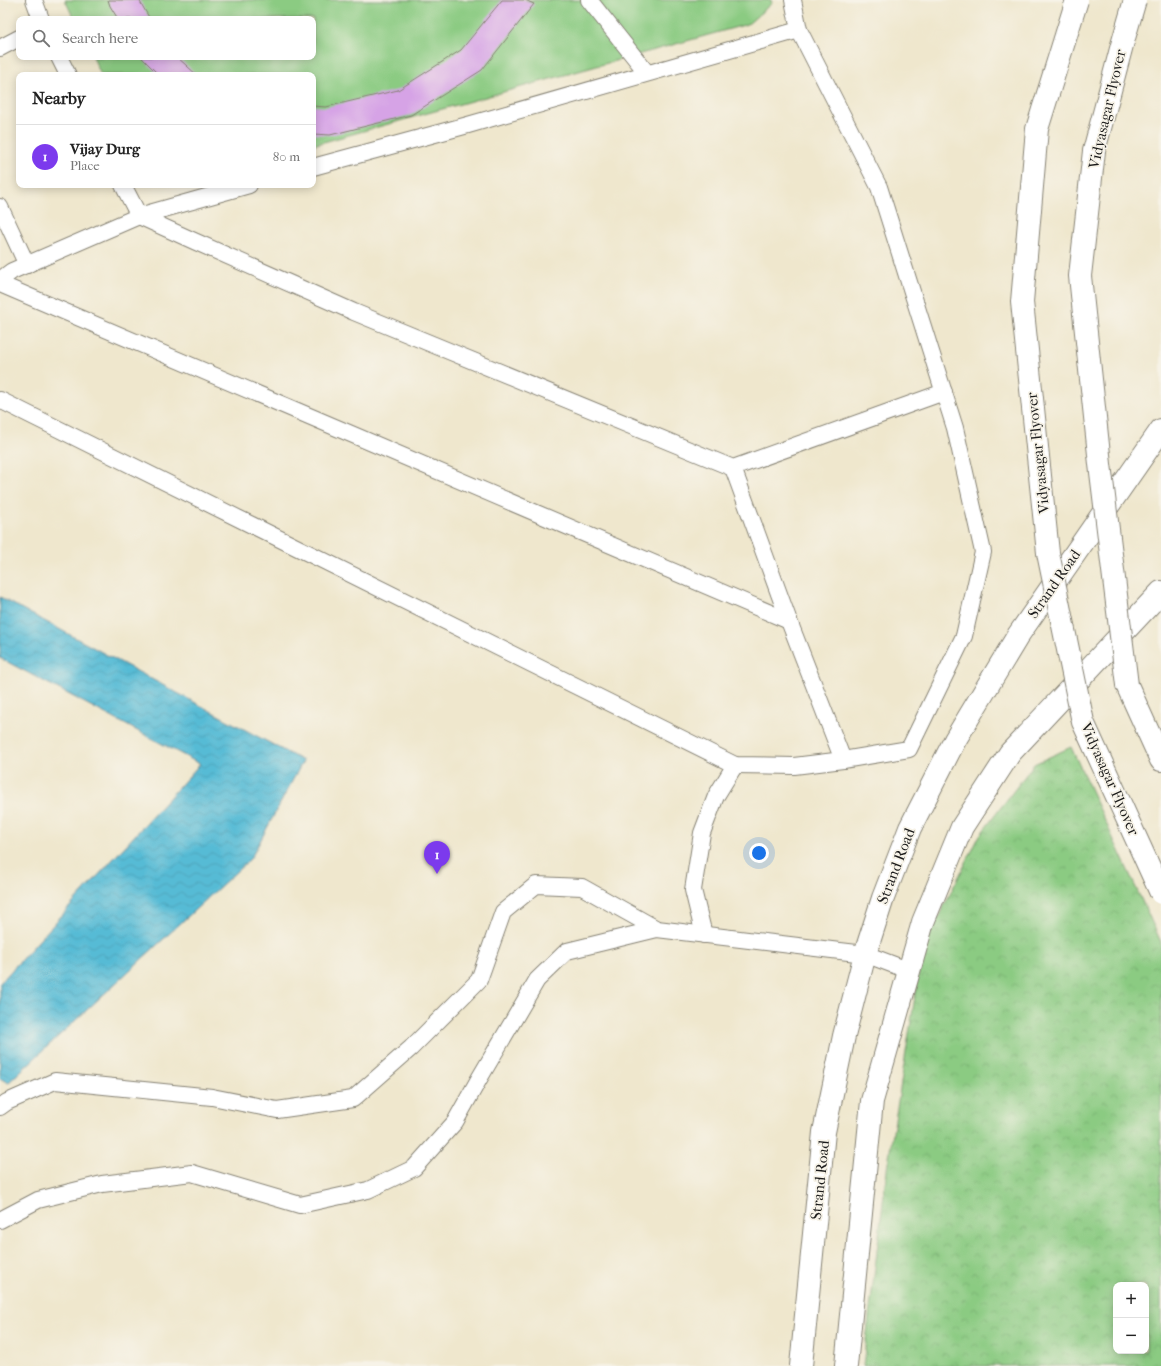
<!DOCTYPE html>
<meta charset="utf-8">
<style>
body{margin:0;font-family:"IM FELL French Canon",serif;background:#f2f2f2;color:#222}
.controls{position:absolute;right:12px;bottom:12px;display:grid;overflow:hidden;border-radius:8px;box-shadow:0 2px 10px #0003}
.controls button{width:36px;height:36px;display:grid;place-items:center;padding:0;border:0;border-bottom:1px solid #e0e0e0;background:#fff;color:#222;font:20px sans-serif}
.you{position:absolute;left:759px;top:853px;width:14px;height:14px;margin:-10px;border:3px solid #fff;border-radius:50%;background:#1a73e8;box-shadow:0 0 0 6px #1a73e833}
.badge{display:grid;place-items:center;width:26px;height:26px;border-radius:50%;background:#7c3aed;color:#fff;font-size:13px;font-weight:700}
.pin{position:absolute;translate:-50% -33px;filter:drop-shadow(0 1px 2px #0008)}
.pin::after{content:'';position:absolute;top:21px;width:14px;height:12px;background:inherit;clip-path:polygon(0 0,100% 0,50% 100%)}
.list{margin:0;padding:0;list-style:none}
h2{display:flex;justify-content:space-between;align-items:center;height:52px;margin:0;padding:0 16px;font-size:17px}
h2 small{font-size:13px;font-weight:400;color:#767676}
.list li{display:grid;grid-template-columns:26px 1fr auto;gap:12px;align-items:center;box-sizing:border-box;height:64px;padding:0 16px;border-top:1px solid #e0e0e0}
.list b{display:block;font-size:15px;white-space:nowrap}
.list p{margin:0;font-size:13px;white-space:nowrap;color:#767676}
.list em{font-size:13px;font-style:normal;color:#767676}
.icon{flex:none;width:22px;height:22px;fill:none;stroke:currentColor;stroke-width:2;stroke-linecap:round;stroke-linejoin:round}
.map{position:relative;flex:none;width:1161px;height:1366px;overflow:hidden}
.search{position:absolute;background:#fff;box-shadow:0 2px 10px #0003;left:16px;top:16px;width:300px;height:44px;display:flex;align-items:center;gap:10px;box-sizing:border-box;padding:0 14px;border-radius:8px;color:#767676;font-size:15px}
.panel{position:absolute;background:#fff;box-shadow:0 2px 10px #0003;left:16px;top:72px;width:300px;height:116px;border-radius:8px}
.map>svg:first-child{display:block}
.park{fill:url(#park-crowns);stroke:#54744f;fill-rule:evenodd}
.pitch{fill:#8bcb82;stroke:#54744f}
.water{fill:url(#water-waves);stroke:#3a6c78}
.building{fill:#d6a3e6}
.lines{fill:none;stroke-linecap:round;stroke-linejoin:round}
.lane-casing{stroke:#868274;stroke-width:18}
.secondary-casing{stroke:#868274;stroke-width:24}
.highway-casing{stroke:#868274;stroke-width:24}
.lane{stroke:#fff;stroke-width:16}
.secondary{stroke:#fff;stroke-width:22}
.highway{stroke:#fff;stroke-width:22}
.highway-bridge-casing{stroke:#868274;stroke-width:24;stroke-linecap:butt}
.highway-bridge{stroke:#fff;stroke-width:22}
.labels{text-anchor:middle;dominant-baseline:central;stroke-width:3.5;stroke-linejoin:round;paint-order:stroke}
.street-label{font-size:15px;fill:#1c1c1c;stroke:#f7f3e8}
</style>
<div class="map">
<svg width="1161" height="1366" viewBox="0 0 1161 1366">
<defs>
<pattern id="park-crowns" width="20" height="18" patternUnits="userSpaceOnUse"><rect width="20" height="18" fill="#8bcb82"/><path d="M2 6a3 3 0 1 1 6 0M12 15a3 3 0 1 1 6 0" fill="none" stroke="#77ae70"/></pattern>
<pattern id="water-waves" width="16" height="10" patternUnits="userSpaceOnUse"><rect width="16" height="10" fill="#57bbd5"/><path d="M0 5q4-4 8 0t8 0" fill="none" stroke="#4ba0b6"/></pattern>
</defs>
<rect width="100%" height="100%" fill="#f7f3e8"/>
<filter id="ink" filterUnits="userSpaceOnUse"><feTurbulence type="fractalNoise" baseFrequency=".025" numOctaves="2"/><feDisplacementMap in="SourceGraphic" scale="8" xChannelSelector="R" yChannelSelector="G"/><feConvolveMatrix kernelMatrix="1 2 1 2 8 2 1 2 1" color-interpolation-filters="sRGB"/></filter>
<filter id="wash" filterUnits="userSpaceOnUse"><feTurbulence type="fractalNoise" baseFrequency=".012" numOctaves="4" result="noise"/><feDisplacementMap in="SourceGraphic" scale="16" xChannelSelector="R" yChannelSelector="G"/><feGaussianBlur stdDeviation="0.9" result="paint"/><feColorMatrix in="noise" values="0 0 0 0 0 0 0 0 0 0 0 0 0 0 0 0 0 1.4 0 .05"/><feComposite in="paint" operator="in"/></filter>
<g filter="url(#wash)">
<rect width="100%" height="100%" fill="#efe7cd"/>
<path class="park" d="M1071 747 1161 942V1366H863L887 1169 923 947 980 835 1034 764ZM1116 1285H1146V1351H1116Z"/>
<polygon class="pitch" points="65,0 771,0 772,3 748,24 313,145 313,75 101,75 93,57 313,57 313,19 74,19"/>
<polygon class="water" points="0,597 303,761 251,858 8,1083 0,1078 0,983 200,764 0,658"/>
<g id="blocks">
<g class="building">
<polygon points="108,0 139,0 150,19 118,19 110,6"/>
<polygon points="502,0 525,0 534,4 482,70 411,115 330,135 313,134 313,106 326,107 398,90 461,50"/>
<polygon points="141,57 177,57 197,75 159,75"/>
</g>
</g>
</g>
<g filter="url(#ink)">
<use href="#blocks" fill-opacity="0" stroke="#868274" stroke-width="1"/>
<g class="lines">
<defs>
<g id="lane">
<polyline points="34,0 41,19"/>
<polyline points="589,0 647,73"/>
<polyline points="0,48 19,38"/>
<polyline points="59,57 68,75"/>
<polyline points="313,167 468,125 799,30"/>
<polyline points="123,185 139,216 194,241 354,312 733,468 944,392"/>
<polyline points="0,207 27,265"/>
<polyline points="0,280 12,271 139,216 249,185"/>
<polyline points="0,284 789,621"/>
<polyline points="0,400 735,765 794,766 843,760 909,749 964,636 983,552 955,428 879,187 799,30 793,0"/>
<polyline points="733,468 789,621 843,760"/>
<polyline points="704,935 693,890 702,833 716,796 735,765"/>
<polyline points="0,1107 7,1102 55,1081 212,1097 277,1110 353,1099 411,1048 479,980 503,912 536,885 582,887 657,929 865,954 910,971"/>
<polyline points="0,1220 38,1200 102,1184 192,1173 300,1205 368,1190 414,1168 455,1122 479,1079 537,980 567,951 657,929"/>
</g>
<g id="secondary">
<polyline points="801,1366 824,1132 844,1036 865,954 883,898 910,828 955,740 1019,634 1161,430"/>
<polyline points="846,1366 872,1101 923,922 962,827 1010,753 1161,592"/>
</g>
<polyline id="highway" points="1127,685 1161,760"/>
</defs>
<use href="#lane" class="lane-casing"/>
<use href="#secondary" class="secondary-casing"/>
<use href="#highway" class="highway-casing"/>
<use href="#lane" class="lane"/>
<use href="#secondary" class="secondary"/>
<use href="#highway" class="highway"/>
<defs>
<g id="highway-bridge">
<polyline points="1077,0 1037,129 1022,302 1048,553 1083,722 1161,893"/>
<polyline points="1127,685 1100,464 1080,276 1094,151 1122,45 1135,0"/>
</g>
</defs>
<use href="#highway-bridge" class="highway-bridge-casing"/>
<use href="#highway-bridge" class="highway-bridge"/>
</g>
</g>
<g class="labels">
<g class="street-label">
<text transform="translate(1107 109) rotate(-77)">Vidyasagar Flyover</text>
<text transform="translate(1038 453) rotate(-96)">Vidyasagar Flyover</text>
<text transform="translate(1054 584) rotate(-55)">Strand Road</text>
<text transform="translate(1110 779) rotate(66)">Vidyasagar Flyover</text>
<text transform="translate(896 866) rotate(-69)">Strand Road</text>
<text transform="translate(820 1180) rotate(-84)">Strand Road</text>
</g>
</g>
</svg>
<div class="controls">
<button>+</button>
<button>−</button>
</div>
<div class="you"></div>
<div class="pin badge" style="left:437px;top:874px">1</div>
<div class="search"><svg class="icon" aria-label="search" viewBox="0 0 24 24"><circle cx="10" cy="10" r="6"/><path d="M15 15l6 6"/></svg>Search here</div>
<section class="panel">
<h2>Nearby<small></small></h2>
<ul class="list">
<li><span class="badge">1</span><div><b>Vijay Durg</b><p>Place</p></div><em>80 m</em></li>
</ul>
</section>
</div>
